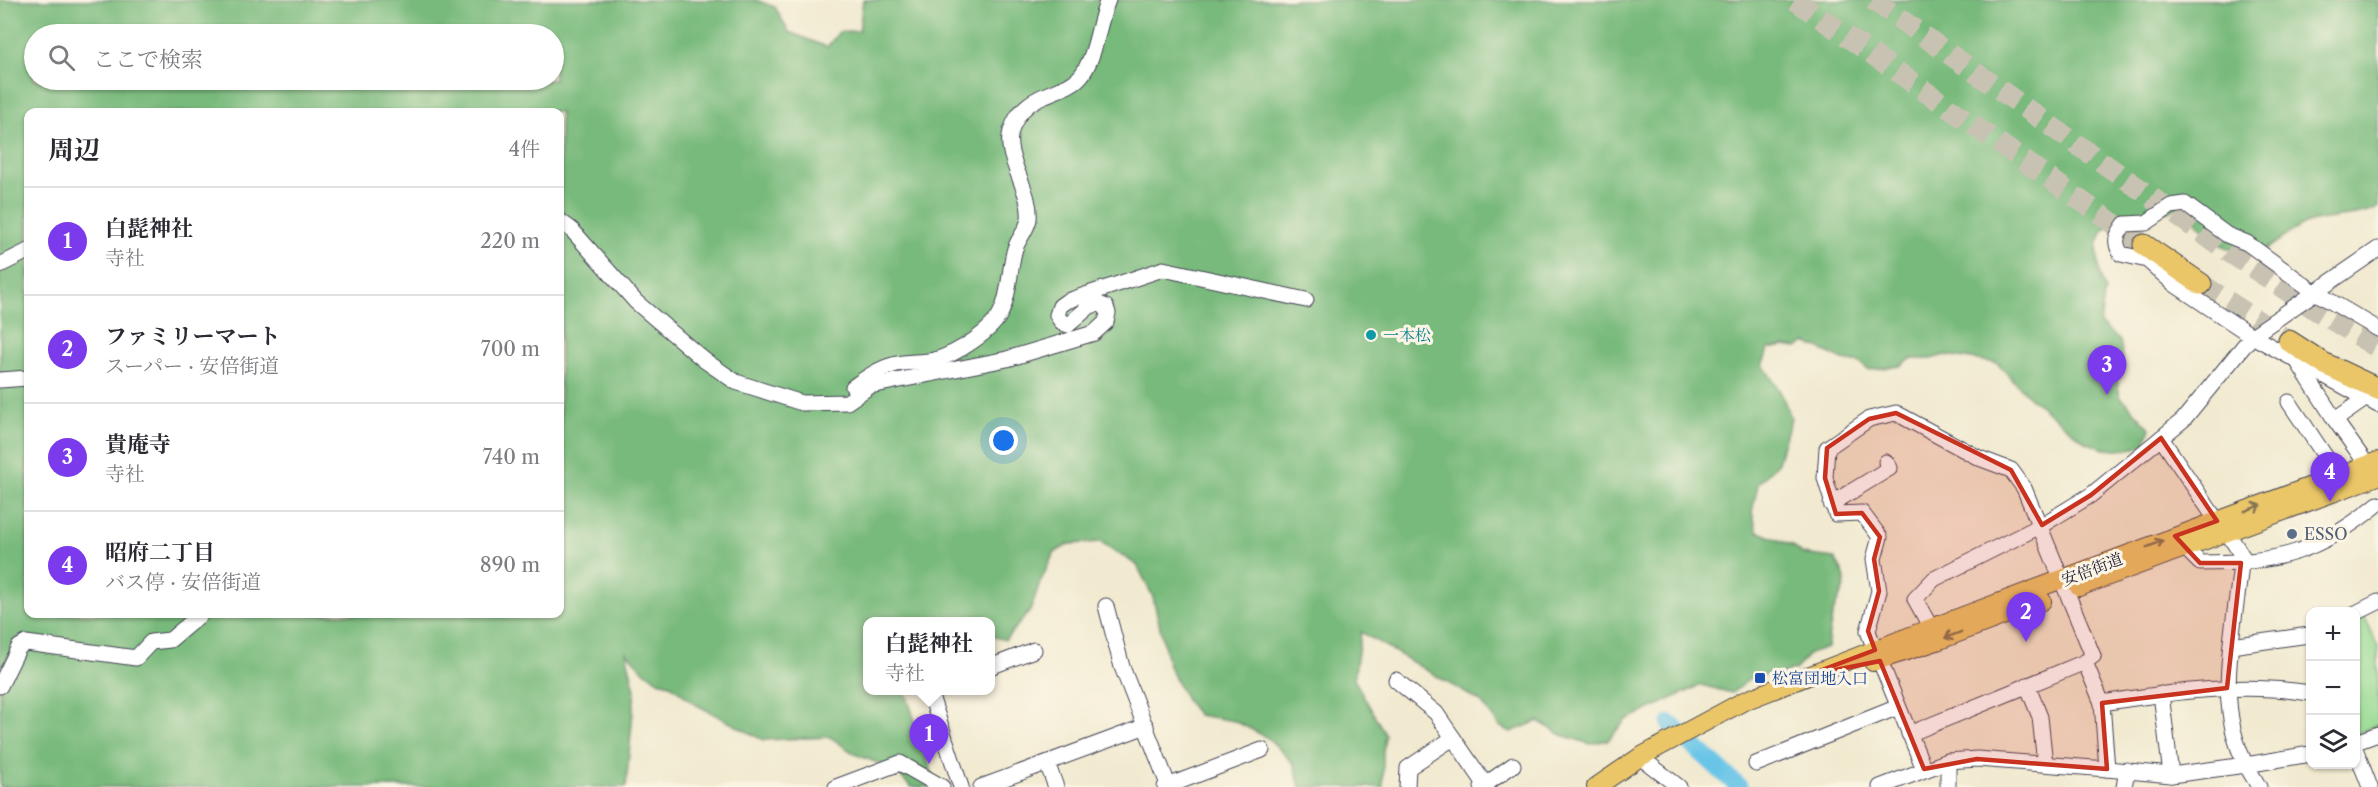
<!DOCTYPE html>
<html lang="ja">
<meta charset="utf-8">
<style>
body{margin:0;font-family:"Libre Caslon Text","Noto Serif JP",serif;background:#f7f7f7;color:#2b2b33}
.controls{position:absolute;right:18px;bottom:18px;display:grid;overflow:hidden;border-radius:12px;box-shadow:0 2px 4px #0004}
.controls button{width:54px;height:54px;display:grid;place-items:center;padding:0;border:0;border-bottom:2px solid #e1e1e2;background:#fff;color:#2b2b33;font:30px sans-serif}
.you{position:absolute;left:1004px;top:441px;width:21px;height:21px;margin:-15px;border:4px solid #fff;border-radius:50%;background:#1a73e8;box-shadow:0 0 0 9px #1a73e833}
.badge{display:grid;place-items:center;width:39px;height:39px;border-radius:50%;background:#7c3aed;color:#fff;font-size:20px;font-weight:700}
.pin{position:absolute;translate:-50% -50px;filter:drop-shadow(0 2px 3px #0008)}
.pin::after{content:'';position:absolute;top:32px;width:21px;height:18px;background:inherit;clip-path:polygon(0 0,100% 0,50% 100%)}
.popup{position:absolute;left:863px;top:617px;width:132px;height:78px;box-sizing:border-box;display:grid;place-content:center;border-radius:12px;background:#fff;filter:drop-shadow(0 2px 4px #0005);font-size:20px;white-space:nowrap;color:#7c7c81}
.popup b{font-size:22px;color:#2b2b33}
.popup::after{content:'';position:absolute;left:50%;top:100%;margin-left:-12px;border:12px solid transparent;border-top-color:#fff}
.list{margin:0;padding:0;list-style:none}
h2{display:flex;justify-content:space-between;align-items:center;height:78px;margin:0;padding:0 24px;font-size:26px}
h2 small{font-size:20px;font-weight:400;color:#7c7c81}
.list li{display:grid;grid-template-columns:39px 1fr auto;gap:18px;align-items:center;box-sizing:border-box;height:108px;padding:0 24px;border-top:2px solid #e1e1e2}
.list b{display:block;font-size:22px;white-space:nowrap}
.list p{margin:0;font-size:20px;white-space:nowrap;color:#7c7c81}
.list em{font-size:20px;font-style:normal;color:#7c7c81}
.icon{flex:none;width:33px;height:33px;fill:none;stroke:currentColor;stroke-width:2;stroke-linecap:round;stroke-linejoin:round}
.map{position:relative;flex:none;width:2378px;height:787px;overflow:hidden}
.search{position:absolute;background:#fff;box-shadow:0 2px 4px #0004;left:24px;top:24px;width:540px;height:66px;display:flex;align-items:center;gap:15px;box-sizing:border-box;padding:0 21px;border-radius:33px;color:#7c7c81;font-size:22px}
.panel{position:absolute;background:#fff;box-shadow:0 2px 4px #0004;left:24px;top:108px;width:540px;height:510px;border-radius:12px}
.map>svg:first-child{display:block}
.green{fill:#96da92;stroke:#5c7e66;stroke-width:1.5}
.forest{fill:#78ba7c;stroke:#4d6e5c;stroke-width:1.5;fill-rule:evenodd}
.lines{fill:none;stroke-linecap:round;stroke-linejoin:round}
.river{stroke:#69c5e7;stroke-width:18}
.highway-tunnel{stroke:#c8c2b2;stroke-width:21;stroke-dasharray:21 10;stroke-linecap:butt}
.minor-casing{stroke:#414051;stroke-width:17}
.major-casing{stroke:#414051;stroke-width:20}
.highway-casing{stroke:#414051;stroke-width:23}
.minor{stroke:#fff;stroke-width:15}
.major{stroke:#eac669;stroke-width:18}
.highway{stroke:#eac669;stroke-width:21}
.oneway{stroke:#867452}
.marked{fill:#c8321e;fill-opacity:0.2;stroke:#c8321e;stroke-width:4.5;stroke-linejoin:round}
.culture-dot{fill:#0f9aa8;stroke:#fcf5e5;stroke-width:2}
.service-dot{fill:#5c6f8a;stroke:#fcf5e5;stroke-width:2}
.transit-dot{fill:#1a4fb4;stroke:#fcf5e5;stroke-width:2}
.labels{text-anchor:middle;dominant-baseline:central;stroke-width:6;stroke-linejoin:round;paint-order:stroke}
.culture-label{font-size:16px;fill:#0d838f;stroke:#fcf5e5;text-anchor:start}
.service-label{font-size:16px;fill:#4e5e75;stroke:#fcf5e5;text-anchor:start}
.street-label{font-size:16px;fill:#22223b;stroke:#fcf5e5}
.transit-label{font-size:16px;fill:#164399;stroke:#fcf5e5;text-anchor:start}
</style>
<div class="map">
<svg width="2378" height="787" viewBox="0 0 2378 787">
<rect width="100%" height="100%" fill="#fcf5e5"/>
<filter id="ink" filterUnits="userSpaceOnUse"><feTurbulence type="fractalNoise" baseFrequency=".0167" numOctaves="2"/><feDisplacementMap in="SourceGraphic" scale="12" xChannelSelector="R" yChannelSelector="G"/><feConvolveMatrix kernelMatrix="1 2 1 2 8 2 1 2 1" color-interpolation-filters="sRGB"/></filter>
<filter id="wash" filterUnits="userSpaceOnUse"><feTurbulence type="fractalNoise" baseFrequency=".008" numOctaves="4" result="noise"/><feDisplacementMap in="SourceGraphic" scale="24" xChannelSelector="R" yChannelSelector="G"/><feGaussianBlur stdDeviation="1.35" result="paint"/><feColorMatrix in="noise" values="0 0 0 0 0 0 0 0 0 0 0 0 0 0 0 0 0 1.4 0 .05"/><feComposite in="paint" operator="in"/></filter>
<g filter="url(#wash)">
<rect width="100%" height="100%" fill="#f1ead0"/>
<polygon class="green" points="2364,615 2378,647 2378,725 2358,733 2356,733 2356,618"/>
<path class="forest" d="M0 0H756L775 7 789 32 827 47 839 32 859 31 863 0H2378V208C2358 218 2331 216 2310 222 2298 225 2285 237 2274 244 2235 270 2207 235 2183 206L2160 213 2119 220 2103 231 2097 245 2099 272 2105 290 2100 324 2120 341 2123 358 2117 381 2120 396 2150 428 2145 444 2136 448 2118 450 2104 449 2086 442 2030 398 1997 363 1945 355 1931 359H1911L1900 366 1868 370 1861 363 1843 360 1806 342 1797 348 1784 346 1768 349 1763 365 1781 393 1791 418 1778 462 1758 484 1752 512 1757 531 1793 546 1802 554 1834 558C1852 584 1845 583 1834 610 1830 621 1829 636 1827 648L1809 654 1796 669 1777 676 1756 674 1732 693 1701 685 1626 720 1608 740 1590 744 1562 735 1538 721 1511 732 1499 726 1481 702 1361 632 1354 679 1385 734 1383 753V787H1300L1294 764 1268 738 1235 721 1198 715 1186 700 1169 666 1153 597 1137 565 1101 542 1069 544 1054 553 1039 585 1030 611 1005 640 991 636 990 622H868V690L905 691 937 787H911L893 769 855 754 830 737 763 740 695 704 670 684 658 681 642 669 626 652 635 690 626 787H0ZM34 34H554V80H34ZM28 112H560V614H28Z"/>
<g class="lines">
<polyline class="river" points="1670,724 1739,787"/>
</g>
</g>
<g filter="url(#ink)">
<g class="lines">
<g class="highway-tunnel">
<polyline points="1795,0 2144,245"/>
<polyline points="1873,0 2223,248 2316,310 2378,348"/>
<polyline points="2201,284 2289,341"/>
</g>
<defs>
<g id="minor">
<polyline points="560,221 571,229 636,302 704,360 736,382 802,403 847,402 870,386 1007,359 1094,333 1106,322 1108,313 1106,307 1099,304 1090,306 1068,325 1062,323 1057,315 1060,306 1067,301 1163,269 1306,300"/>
<polyline points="0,265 28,251"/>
<path d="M2378 329 2313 291 2247 243 2227 235 2185 204 2171 206 2146 223 2125 224C2117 235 2113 241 2121 254L2147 260 2174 284 2252 336 2378 405"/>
<polyline points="2299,364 2335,420"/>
<polyline points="0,380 28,378"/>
<path d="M853 387C866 378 878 369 893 365 906 361 921 363 934 360 955 355 994 331 1002 310 1010 292 1009 272 1014 252 1016 241 1027 231 1029 219 1032 190 1003 157 1011 131 1024 88 1067 97 1083 73 1097 52 1098 23 1108 0"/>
<polyline points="2365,399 2335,420 2368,466"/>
<polyline points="2289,402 2339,477"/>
<polyline points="2161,438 2217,521"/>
<polyline points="1831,504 1890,468 1886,462"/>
<polyline points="2227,532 2246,562"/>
<path d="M2185 548 2200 563C2277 563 2317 554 2378 504"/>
<path d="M2241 563C2235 630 2213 701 2246 765L2310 754"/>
<polyline points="1106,606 1122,667 1169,787"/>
<polyline points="2356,613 2378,602"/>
<polyline points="1931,628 1915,599 1934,579 2042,525 2091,495 2183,420 2252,336 2378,249"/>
<polyline points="2231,646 2309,635"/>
<polyline points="1875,650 1868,631 1879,591 1874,559 1880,537 1862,513 1836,514 1825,478 1827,448 1869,419 1896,413 1979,458 2011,470 2024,488 2093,656 2085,662"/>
<polyline points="1880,661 1924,769"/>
<polyline points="990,667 1034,650"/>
<polyline points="1396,680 1436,713 1487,787"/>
<polyline points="2027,685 2040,717 2045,764"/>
<polyline points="0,686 19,647 26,643 136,658 151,642 170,640 201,614"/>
<polyline points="929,690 961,787"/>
<polyline points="2161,694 2171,775"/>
<path d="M2102 703C2171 692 2241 682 2310 693"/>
<polyline points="2356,742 2378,734"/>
<polyline points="2356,751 2370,787"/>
<polyline points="1640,757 1679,787"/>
<polyline points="1047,763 1056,787"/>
<polyline points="1756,764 1898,707"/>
<polyline points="2107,769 2171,775 2246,765 2259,787"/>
<polyline points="836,787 900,763 942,787"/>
<polyline points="981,787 1146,726"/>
<polyline points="1165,787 1262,750"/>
<polyline points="1407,787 1408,768 1453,738"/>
<polyline points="1482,787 1513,765"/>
<polyline points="1880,787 1948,761 1977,759 2107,769 2102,703 2085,662 1909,734"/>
<polyline points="1948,787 1948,761"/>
<polyline points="2124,787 2127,770"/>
</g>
<g id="major">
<polyline points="2079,587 2378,476"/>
<polyline points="1873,662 1937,641 2042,601"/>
<polyline points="1596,787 1640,757 1744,701 1931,628 2378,461"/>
</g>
<g id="highway">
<polyline points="2144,245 2201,284"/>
<polyline points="2289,341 2323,363 2378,389"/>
</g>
</defs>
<use href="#minor" class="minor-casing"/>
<use href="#major" class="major-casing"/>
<use href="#highway" class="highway-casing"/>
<use href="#minor" class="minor"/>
<use href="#major" class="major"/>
<use href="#highway" class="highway"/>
</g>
<defs><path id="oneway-shaft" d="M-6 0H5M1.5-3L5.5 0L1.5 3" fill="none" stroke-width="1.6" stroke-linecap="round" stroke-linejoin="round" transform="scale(1.5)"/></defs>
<g class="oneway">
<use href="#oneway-shaft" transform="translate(2253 508) rotate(-20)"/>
<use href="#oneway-shaft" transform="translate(2155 544) rotate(-22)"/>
<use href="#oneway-shaft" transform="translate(1953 635) rotate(159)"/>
</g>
</g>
<path class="marked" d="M1896 413 2011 470 2042 525 2091 495 2161 438 2217 521 2175 536 2200 563H2241L2227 688 2102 703 2107 769 1977 759 1924 769 1880 661 1806 676 1875 650 1868 631 1879 591 1874 559 1880 537 1862 513 1836 514 1825 478 1827 448 1869 419Z"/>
<circle class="culture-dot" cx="1371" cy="335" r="6"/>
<circle class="service-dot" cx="2292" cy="534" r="6"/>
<rect class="transit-dot" x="1754" y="672" width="12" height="12" rx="3"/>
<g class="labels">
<g class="culture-label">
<text x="1383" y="335">一本松</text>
</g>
<g class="service-label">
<text x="2304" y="534">ESSO</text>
</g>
<g class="street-label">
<text transform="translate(2092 569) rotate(-21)">安倍街道</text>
</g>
<g class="transit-label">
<text x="1772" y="678">松富団地入口</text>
</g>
</g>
</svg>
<div class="controls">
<button>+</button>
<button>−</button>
<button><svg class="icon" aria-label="layers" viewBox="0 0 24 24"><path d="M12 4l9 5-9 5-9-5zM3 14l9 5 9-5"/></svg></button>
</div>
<div class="you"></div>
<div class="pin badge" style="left:929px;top:764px">1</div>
<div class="popup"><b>白髭神社</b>寺社</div>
<div class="pin badge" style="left:2026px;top:642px">2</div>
<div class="pin badge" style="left:2107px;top:395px">3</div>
<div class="pin badge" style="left:2330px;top:502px">4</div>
<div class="search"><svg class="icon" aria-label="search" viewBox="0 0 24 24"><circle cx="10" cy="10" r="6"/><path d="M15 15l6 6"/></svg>ここで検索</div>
<section class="panel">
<h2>周辺<small>4件</small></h2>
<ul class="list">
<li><span class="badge">1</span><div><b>白髭神社</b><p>寺社</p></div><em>220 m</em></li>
<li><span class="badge">2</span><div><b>ファミリーマート</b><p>スーパー · 安倍街道</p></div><em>700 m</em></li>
<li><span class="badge">3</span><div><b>貴庵寺</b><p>寺社</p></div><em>740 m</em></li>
<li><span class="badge">4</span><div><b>昭府二丁目</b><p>バス停 · 安倍街道</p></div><em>890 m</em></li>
</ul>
</section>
</div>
